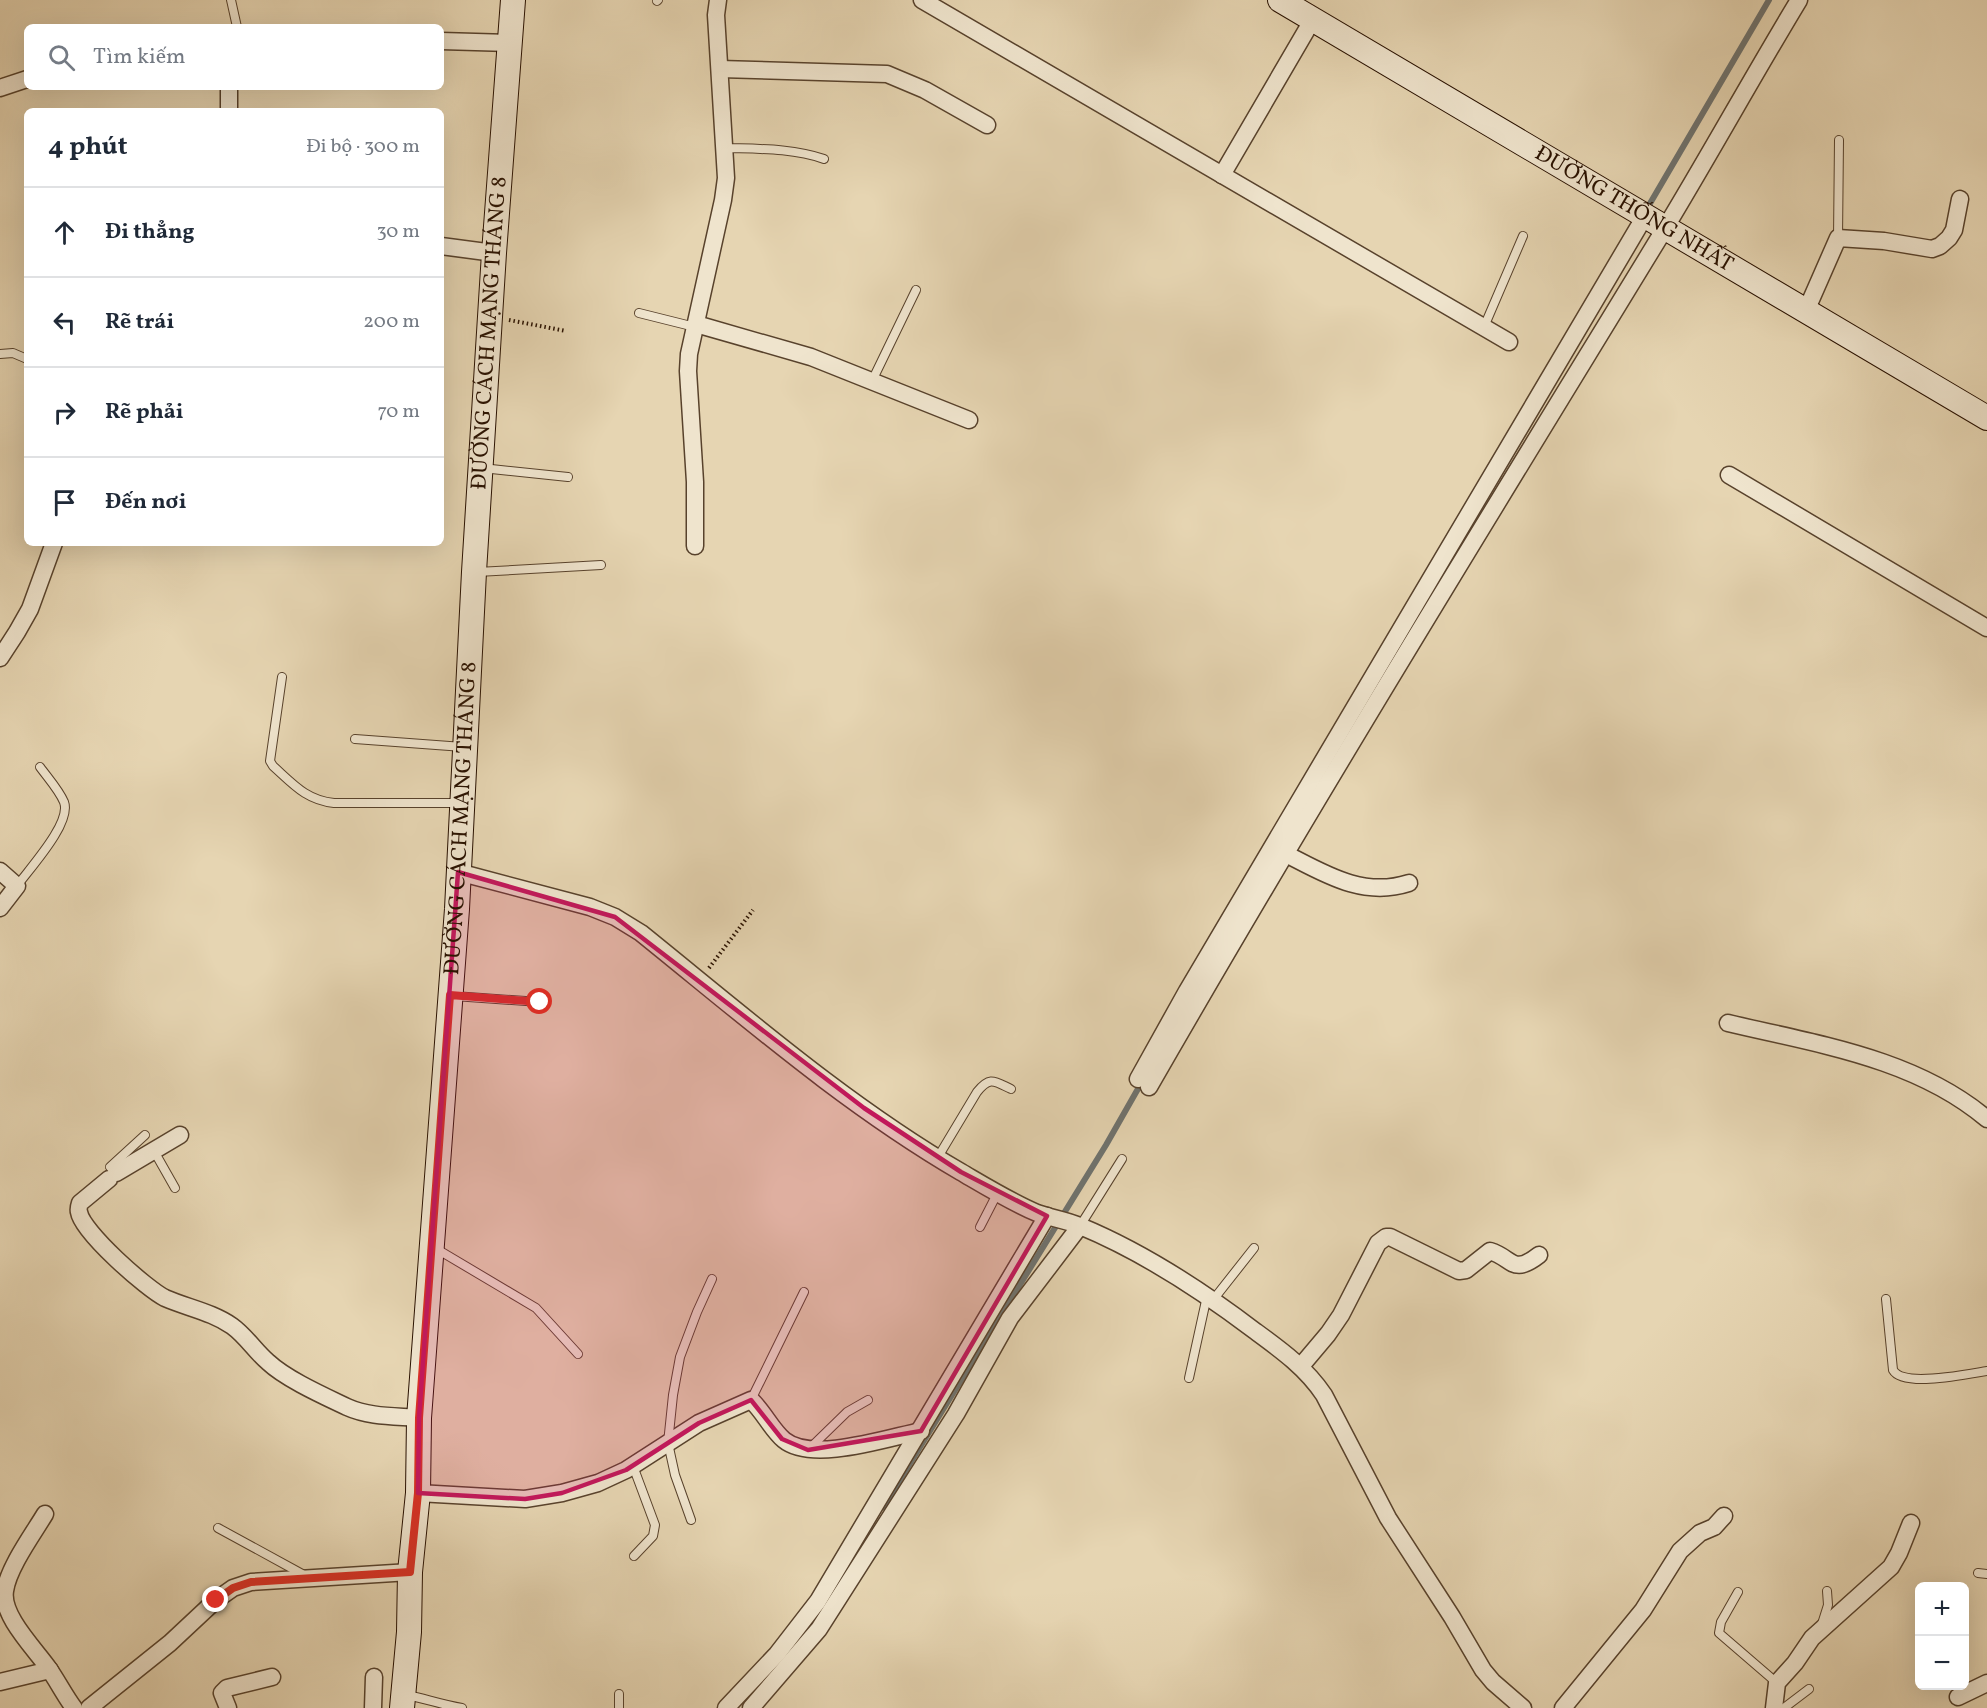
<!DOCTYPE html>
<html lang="vi">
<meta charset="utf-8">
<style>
body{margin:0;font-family:Vollkorn,serif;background:#f6f6f7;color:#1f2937}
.controls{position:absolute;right:18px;bottom:18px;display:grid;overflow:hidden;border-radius:9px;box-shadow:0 6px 24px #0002}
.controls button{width:54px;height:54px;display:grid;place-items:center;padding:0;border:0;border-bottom:2px solid #e0e1e3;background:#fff;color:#1f2937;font:30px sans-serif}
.stop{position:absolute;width:18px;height:18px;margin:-14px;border:4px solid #d93025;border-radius:50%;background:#fff}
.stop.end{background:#d93025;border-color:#fff;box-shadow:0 2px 6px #0008}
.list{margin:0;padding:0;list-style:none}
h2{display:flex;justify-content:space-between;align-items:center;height:78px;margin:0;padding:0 24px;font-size:26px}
h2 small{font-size:20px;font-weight:400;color:#747a83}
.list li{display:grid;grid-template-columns:39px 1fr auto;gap:18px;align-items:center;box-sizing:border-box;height:90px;padding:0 24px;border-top:2px solid #e0e1e3}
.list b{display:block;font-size:22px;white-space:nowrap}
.list em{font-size:20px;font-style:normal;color:#747a83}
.icon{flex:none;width:33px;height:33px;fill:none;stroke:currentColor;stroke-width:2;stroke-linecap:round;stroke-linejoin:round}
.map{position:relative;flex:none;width:1987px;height:1708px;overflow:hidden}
.search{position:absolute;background:#fff;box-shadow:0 6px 24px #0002;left:24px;top:24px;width:420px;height:66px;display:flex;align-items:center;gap:15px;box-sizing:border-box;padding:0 21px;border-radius:9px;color:#747a83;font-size:22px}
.panel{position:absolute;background:#fff;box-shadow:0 6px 24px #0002;left:24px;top:108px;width:420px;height:438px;border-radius:9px}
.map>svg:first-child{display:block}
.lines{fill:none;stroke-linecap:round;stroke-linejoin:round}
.stream{stroke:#6f736f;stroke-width:6}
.lane-casing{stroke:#58422c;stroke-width:10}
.street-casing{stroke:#58422c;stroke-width:19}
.secondary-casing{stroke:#291100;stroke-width:26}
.path{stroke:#291100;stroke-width:4;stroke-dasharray:1.5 3;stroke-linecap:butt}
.lane{stroke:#efe4cd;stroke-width:8}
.street{stroke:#efe4cd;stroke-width:16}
.secondary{stroke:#efe4cd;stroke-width:24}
.route{stroke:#d93025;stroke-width:8}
.marked{fill:#c2185b;fill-opacity:0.2;stroke:#c2185b;stroke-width:4.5;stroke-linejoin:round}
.labels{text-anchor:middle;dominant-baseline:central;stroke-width:6;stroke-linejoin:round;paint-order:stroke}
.street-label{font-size:22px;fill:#291100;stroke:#efe4cd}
</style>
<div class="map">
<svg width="1987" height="1708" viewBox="0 0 1987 1708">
<rect width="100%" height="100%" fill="#e6d5b2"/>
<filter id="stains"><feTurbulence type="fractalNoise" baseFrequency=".00333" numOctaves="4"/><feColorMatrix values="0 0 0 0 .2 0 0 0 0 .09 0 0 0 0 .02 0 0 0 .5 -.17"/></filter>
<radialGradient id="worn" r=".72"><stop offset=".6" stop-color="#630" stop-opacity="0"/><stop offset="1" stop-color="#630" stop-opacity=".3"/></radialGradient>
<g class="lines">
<g class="stream">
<polyline points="1645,212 1769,0"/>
<polyline points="883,1507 1106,1145 1143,1080"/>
<polyline points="805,1635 818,1613"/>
</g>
<defs>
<g id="lane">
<polyline points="231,0 237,27"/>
<polyline points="657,1 658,0"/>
<path d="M725 148C758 149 793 148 824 159"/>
<polyline points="1838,238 1839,140"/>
<polyline points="639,313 695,327"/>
<polyline points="1484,327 1523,236"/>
<polyline points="0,354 13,353 27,359"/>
<polyline points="872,381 916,290"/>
<polyline points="482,468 568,477"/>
<polyline points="477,572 601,565"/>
<path d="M282 677 270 761 273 766C293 784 306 800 334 803H460"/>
<polyline points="355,739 463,747"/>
<path d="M17 886C29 869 72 823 64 802 59 790 48 778 40 767"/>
<polyline points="454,996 540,1002"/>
<polyline points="154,1151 175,1188"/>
<path d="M938 1157 977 1092C990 1076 994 1081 1011 1089"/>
<polyline points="110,1167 145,1135"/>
<polyline points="1080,1226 1122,1159"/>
<polyline points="980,1227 998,1192"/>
<polyline points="435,1248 536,1308 578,1354"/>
<path d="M1886 1299 1893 1370C1903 1388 1968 1374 1987 1371"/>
<polyline points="1213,1300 1254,1248"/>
<polyline points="1189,1378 1207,1296"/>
<polyline points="751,1400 804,1292"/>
<polyline points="810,1448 847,1412 868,1400"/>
<polyline points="633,1466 655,1525 653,1536 634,1556"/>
<polyline points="691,1520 675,1475 668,1443 673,1395 680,1357 697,1312 712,1279"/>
<polyline points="218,1528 304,1575"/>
<polyline points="1978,1573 1987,1574"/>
<polyline points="1738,1592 1721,1622 1719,1633 1777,1683"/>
<polyline points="1822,1624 1828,1605 1827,1591"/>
<path d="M407 1695C426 1699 443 1705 462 1708"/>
<polyline points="619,1708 619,1694"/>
<polyline points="1784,1708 1809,1689"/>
</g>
<g id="street">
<polyline points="922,0 1509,342"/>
<polyline points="441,41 510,43"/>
<polyline points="720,69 887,74 925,90 987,125"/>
<polyline points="0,88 27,79"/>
<polyline points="229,111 229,87"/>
<polyline points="1222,175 1313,19"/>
<polyline points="441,246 494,253"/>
<polyline points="1806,311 1838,238 1884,241 1932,249 1940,246 1949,238 1954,230 1960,199"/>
<polyline points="696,324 811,357 969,420"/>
<polyline points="1729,475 1987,628"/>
<polyline points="695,546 695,482 688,371 689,354 723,200 726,178 716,15 718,0"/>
<polyline points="0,658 17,632 30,609 54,543"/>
<path d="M1286 854C1325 874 1363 898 1409 883"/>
<polyline points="0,871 17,886 0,908"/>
<path d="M458 872 590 907 615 917 641 933C744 1016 846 1105 961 1172 985 1186 1011 1202 1037 1213 1051 1218 1066 1220 1080 1226 1143 1252 1201 1290 1255 1331 1281 1350 1306 1368 1324 1395L1388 1518 1452 1617 1483 1670 1493 1682 1523 1708"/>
<path d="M1728 1023C1816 1044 1915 1058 1987 1119"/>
<polyline points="1138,1079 1187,991 1645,216"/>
<path d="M1149 1087C1315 798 1490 515 1664 230 1710 154 1753 76 1799 0"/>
<polyline points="116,1173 180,1135"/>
<path d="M109 1179 80 1203C79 1206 78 1209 79 1212 82 1232 147 1289 165 1298 188 1308 212 1312 232 1326 246 1336 255 1351 268 1362 286 1379 324 1396 347 1407 369 1417 395 1416 419 1418"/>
<path d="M1301 1366 1328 1334 1341 1315 1378 1243 1386 1237H1390L1459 1271 1466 1270 1490 1251C1513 1258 1512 1276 1539 1255"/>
<path d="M418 1493 525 1499 562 1493 598 1483 626 1470 699 1423 751 1400C764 1412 771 1429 784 1440 812 1463 887 1438 921 1431"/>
<path d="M45 1514C33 1534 8 1568 5 1591 1 1616 36 1650 49 1669 58 1682 65 1696 74 1708"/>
<polyline points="0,1682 50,1670"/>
<polyline points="1958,1697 1987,1683"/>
<polyline points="89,1708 170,1643 216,1600 233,1588 251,1582 410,1572"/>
<polyline points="228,1708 222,1693 227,1688 272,1677"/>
<polyline points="373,1708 374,1677"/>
<polyline points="726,1708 777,1654 818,1601 1047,1216"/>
<polyline points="751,1708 819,1629 956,1414 1010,1318 1080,1226"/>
<polyline points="1563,1708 1643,1610 1680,1551 1700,1533 1714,1527 1724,1516"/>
<polyline points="1774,1708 1777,1683 1795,1663 1812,1638 1891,1567 1899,1553 1911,1523"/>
</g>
<g id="secondary">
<path id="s1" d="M1280 0 1987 418"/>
<path id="s2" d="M402 1708 409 1632 410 1572 418 1493 419 1418 457 909 474 572 494 253 513 0"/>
</g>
</defs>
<use href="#lane" class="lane-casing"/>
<use href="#street" class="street-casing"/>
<use href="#secondary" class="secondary-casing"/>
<g class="path">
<polyline points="509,320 566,331"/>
<polyline points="709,968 753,910"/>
</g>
<use href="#lane" class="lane"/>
<use href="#street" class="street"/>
<use href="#secondary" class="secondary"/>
</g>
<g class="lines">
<polyline class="route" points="216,1600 233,1588 251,1582 410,1572 418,1493 419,1418 450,995 540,1002"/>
</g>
<path class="marked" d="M458 872 615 917 864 1108 961 1172 1047 1216 921 1431 808 1450 782 1439 751 1400 699 1423 626 1470 562 1493 525 1499 418 1493 419 1418Z"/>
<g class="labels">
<g class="street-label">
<text stroke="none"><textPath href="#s1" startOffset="411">ĐƯỜNG THỐNG NHẤT</textPath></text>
<text stroke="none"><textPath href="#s2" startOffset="1378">ĐƯỜNG CÁCH MẠNG THÁNG 8</textPath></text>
<text stroke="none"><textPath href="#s2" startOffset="892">ĐƯỜNG CÁCH MẠNG THÁNG 8</textPath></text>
</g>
</g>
<rect width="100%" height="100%" filter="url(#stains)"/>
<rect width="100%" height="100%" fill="url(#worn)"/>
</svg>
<div class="controls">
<button>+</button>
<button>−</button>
</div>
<div class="stop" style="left:540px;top:1002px"></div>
<div class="stop end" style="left:216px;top:1600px"></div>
<div class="search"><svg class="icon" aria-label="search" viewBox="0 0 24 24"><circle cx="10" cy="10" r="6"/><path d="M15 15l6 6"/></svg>Tìm kiếm</div>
<section class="panel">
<h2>4 phút<small>Đi bộ · 300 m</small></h2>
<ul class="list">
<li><svg class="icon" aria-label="ahead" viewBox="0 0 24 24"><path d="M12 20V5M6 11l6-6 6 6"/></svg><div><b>Đi thẳng</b></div><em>30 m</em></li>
<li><svg class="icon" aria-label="left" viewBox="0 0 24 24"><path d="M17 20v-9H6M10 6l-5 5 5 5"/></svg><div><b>Rẽ trái</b></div><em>200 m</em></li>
<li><svg class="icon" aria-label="right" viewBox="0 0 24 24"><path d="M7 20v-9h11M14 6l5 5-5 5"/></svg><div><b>Rẽ phải</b></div><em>70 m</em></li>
<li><svg class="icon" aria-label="arrive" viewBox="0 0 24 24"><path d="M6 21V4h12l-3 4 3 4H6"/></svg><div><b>Đến nơi</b></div></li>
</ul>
</section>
</div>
